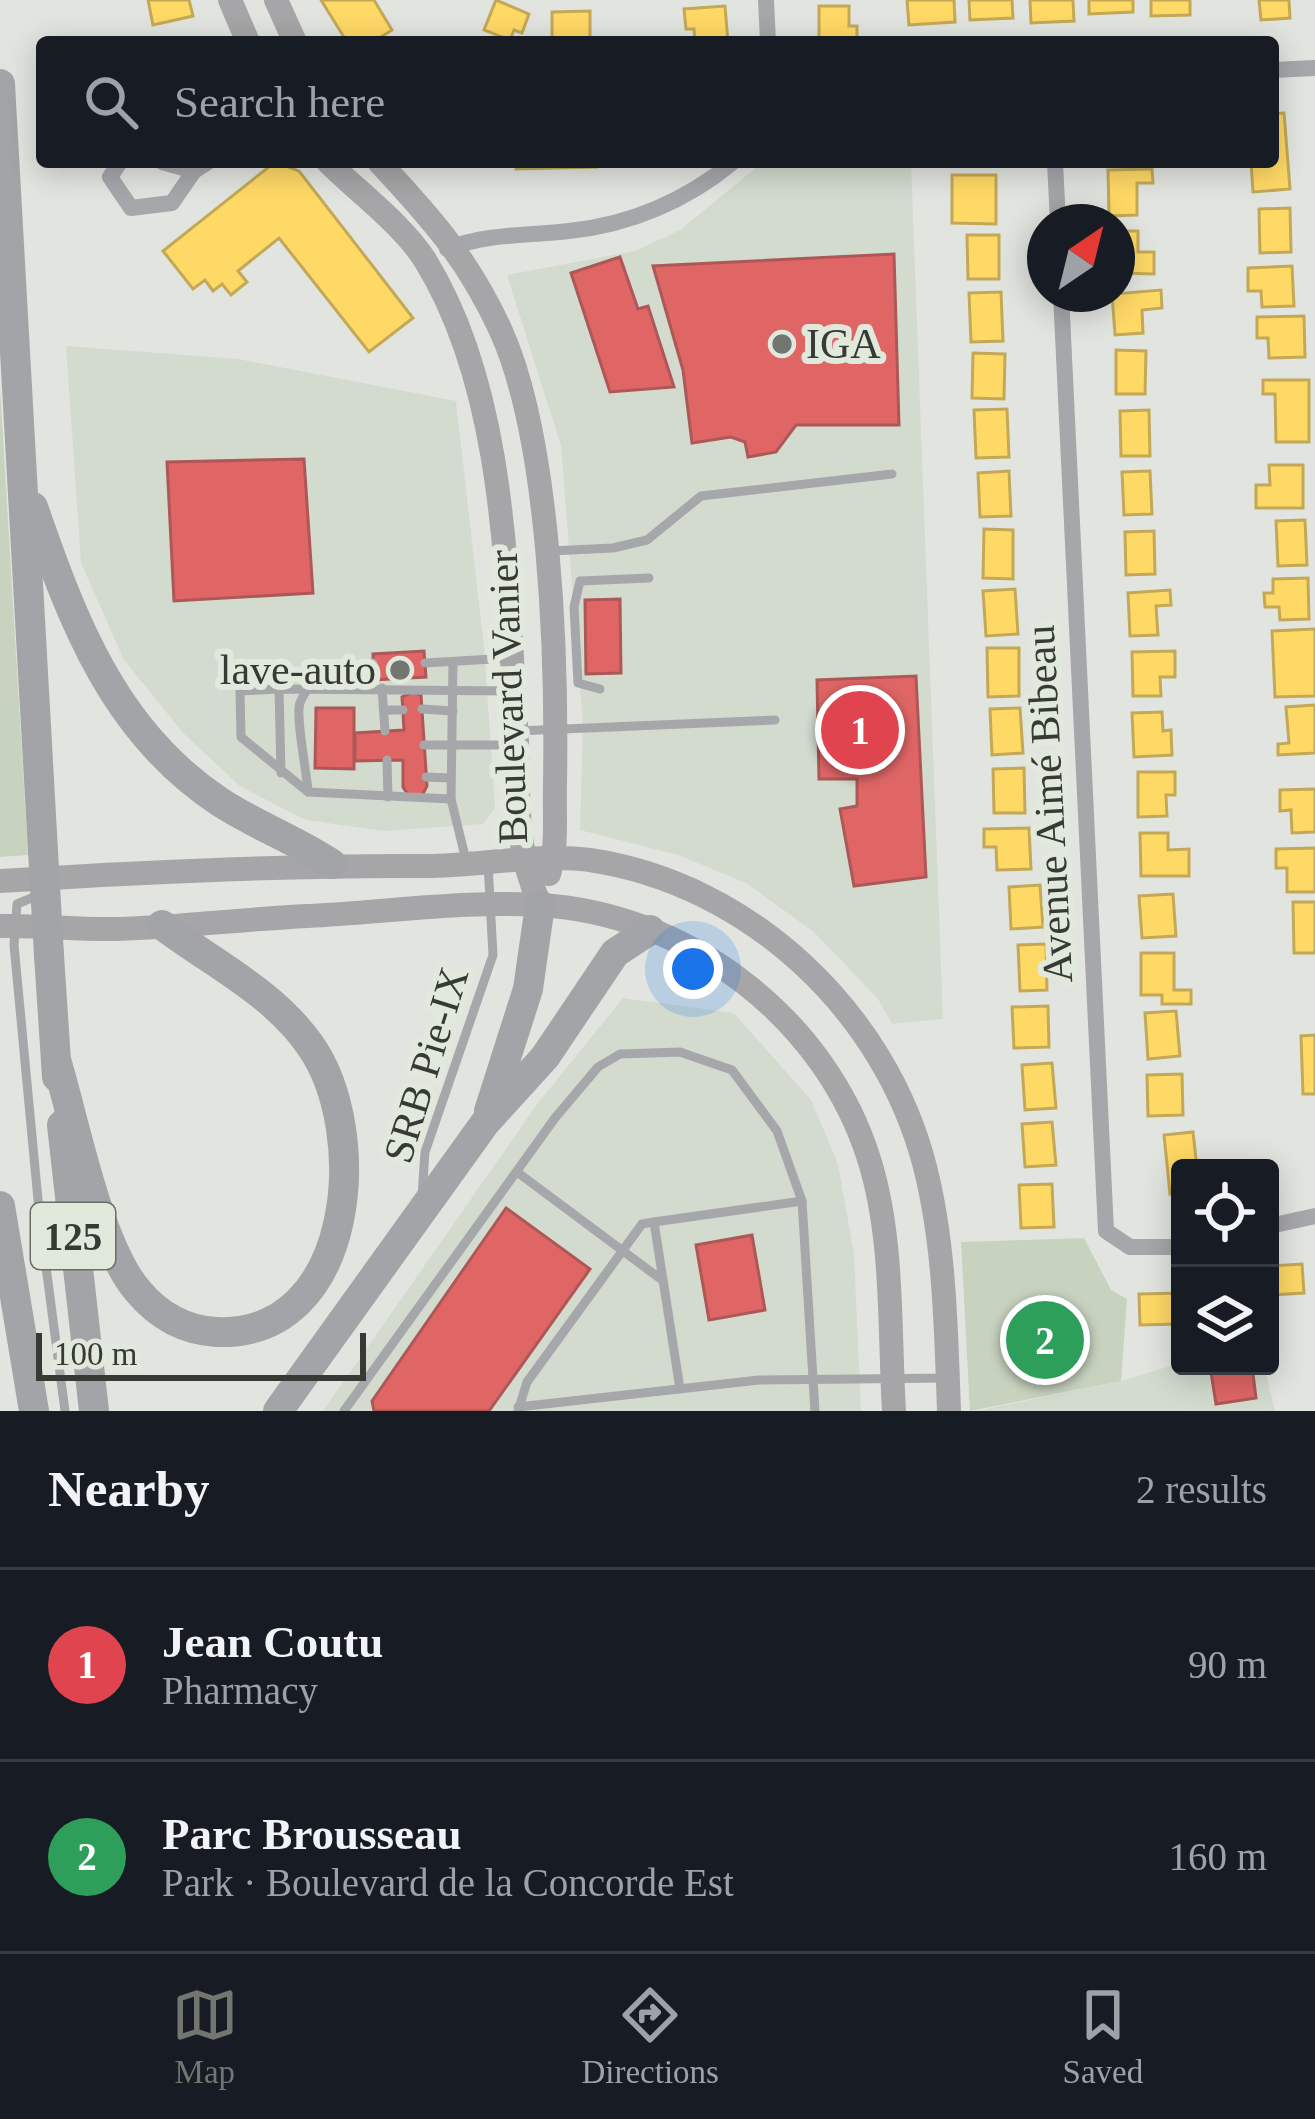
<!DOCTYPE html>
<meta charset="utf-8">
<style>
body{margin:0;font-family:Georgia,serif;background:#242831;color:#f1f3f6}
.controls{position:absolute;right:36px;bottom:36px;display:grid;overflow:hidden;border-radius:12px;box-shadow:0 6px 30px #0003}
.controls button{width:108px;height:108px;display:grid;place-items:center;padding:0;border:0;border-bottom:3px solid #363941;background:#171b24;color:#f1f3f6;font:60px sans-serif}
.compass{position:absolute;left:1027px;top:204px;width:108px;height:108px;border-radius:50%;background:#171b24;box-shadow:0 6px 30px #0003;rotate:35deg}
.scale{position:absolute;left:36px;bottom:30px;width:330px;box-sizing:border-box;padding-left:12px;border:6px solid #363934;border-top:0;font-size:33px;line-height:42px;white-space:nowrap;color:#363934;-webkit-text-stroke:9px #e1e8dc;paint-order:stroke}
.you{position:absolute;left:693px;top:969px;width:42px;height:42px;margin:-30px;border:9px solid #fff;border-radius:50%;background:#1a73e8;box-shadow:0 0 0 18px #1a73e833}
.badge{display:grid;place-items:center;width:78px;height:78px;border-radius:50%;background:#727570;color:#fff;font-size:39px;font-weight:700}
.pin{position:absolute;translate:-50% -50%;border:6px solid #fff;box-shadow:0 3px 12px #0006}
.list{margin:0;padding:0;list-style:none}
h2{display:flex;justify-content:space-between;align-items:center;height:156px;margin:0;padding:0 48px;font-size:51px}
h2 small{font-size:39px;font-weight:400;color:#9ea1a6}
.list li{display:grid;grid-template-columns:78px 1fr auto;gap:36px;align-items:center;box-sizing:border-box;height:192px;padding:0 48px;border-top:3px solid #363941}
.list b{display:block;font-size:45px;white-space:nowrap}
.list p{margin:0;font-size:39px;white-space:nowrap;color:#9ea1a6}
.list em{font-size:39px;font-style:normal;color:#9ea1a6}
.icon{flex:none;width:66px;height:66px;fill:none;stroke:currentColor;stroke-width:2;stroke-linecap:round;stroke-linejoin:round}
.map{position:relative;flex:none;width:1315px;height:1411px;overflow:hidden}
.search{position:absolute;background:#171b24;box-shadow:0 6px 30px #0003;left:36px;right:36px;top:36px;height:132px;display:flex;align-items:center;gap:30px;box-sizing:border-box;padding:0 42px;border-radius:12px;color:#9ea1a6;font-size:45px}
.sheet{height:540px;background:#171b24}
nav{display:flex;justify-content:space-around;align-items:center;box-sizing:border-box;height:168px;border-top:3px solid #363941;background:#171b24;font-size:33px;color:#9ea1a6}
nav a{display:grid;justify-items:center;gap:6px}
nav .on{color:#727570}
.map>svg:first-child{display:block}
.built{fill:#d3dbcf}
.green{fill:#c7d3bf}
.homes{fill:#ffd966;stroke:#c3a957;stroke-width:3}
.shops{fill:#e06666;stroke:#ad5857;stroke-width:3}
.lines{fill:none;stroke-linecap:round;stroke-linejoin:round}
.lane{stroke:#a6a7aa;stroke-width:9}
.street{stroke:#a6a7aa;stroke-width:16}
.secondary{stroke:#a6a6a9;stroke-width:24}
.highway{stroke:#a3a4a7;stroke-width:30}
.highway-bridge{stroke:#a3a4a7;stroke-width:30}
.poi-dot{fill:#727570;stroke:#e1e8dc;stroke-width:4.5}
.labels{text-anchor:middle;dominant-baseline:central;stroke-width:12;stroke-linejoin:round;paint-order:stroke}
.shield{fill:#e1e8dc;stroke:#696e66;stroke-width:3}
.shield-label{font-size:39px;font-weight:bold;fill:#363934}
.poi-label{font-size:42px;fill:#363934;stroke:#e1e8dc;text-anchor:start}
.street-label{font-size:42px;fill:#363934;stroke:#e1e8dc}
</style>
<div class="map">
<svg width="1315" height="1411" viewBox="0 0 1315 1411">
<rect width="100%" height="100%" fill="#e2e5df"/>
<g class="built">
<polygon points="763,162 911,162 943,1019 892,1024 878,999 814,932 746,883 678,855 580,830 583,725 561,446 507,275 635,251 680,230"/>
<polygon points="66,346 238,359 456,401 484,647 495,807 484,824 383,831 306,820 241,787 184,734 124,660 81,563"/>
<polygon points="623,998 734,1013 811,1100 838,1164 854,1254 861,1411 323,1411 538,1103"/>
<polygon points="1180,1363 1264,1366 1275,1411 976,1411 1121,1381"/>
</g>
<g class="green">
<polygon points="0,387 28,855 0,857"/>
<polygon points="1084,1238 1111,1290 1127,1299 1121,1381 970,1411 961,1242"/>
</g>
<g class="homes">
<polygon points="148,0 189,0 193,16 153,25"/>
<polygon points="321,0 374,0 392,30 373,42 347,42"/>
<polygon points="496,0 529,14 522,33 514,30 510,40 484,30"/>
<polygon points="907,0 954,0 955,22 909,25"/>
<polygon points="969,0 1012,0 1013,18 970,20"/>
<polygon points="1030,0 1073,0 1074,21 1031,23"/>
<polygon points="1089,0 1133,0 1133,12 1089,14"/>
<polygon points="1151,0 1190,0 1190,15 1151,16"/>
<polygon points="1259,0 1289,0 1290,18 1261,20"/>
<polygon points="725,6 728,42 695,42 694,29 686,29 684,9"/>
<polygon points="819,6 849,6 849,26 857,26 857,42 819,42"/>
<polygon points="590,11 590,42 552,42 552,12"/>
<polygon points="1284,113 1290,189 1253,192 1251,162 1273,162 1273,114"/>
<polygon points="275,162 299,171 413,318 369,352 279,238 238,271 247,282 231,295 222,284 213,291 205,280 193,289 163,251"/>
<polygon points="516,162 597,162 597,167 516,169"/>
<polygon points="1152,169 1153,183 1137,183 1137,215 1109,216 1108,170"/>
<polygon points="952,175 996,175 996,224 952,223"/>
<polygon points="1290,208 1291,252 1260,253 1259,209"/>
<polygon points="1117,231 1138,231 1138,252 1154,252 1154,274 1117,273"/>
<polygon points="967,235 999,235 999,279 968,279"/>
<polygon points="1292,266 1294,306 1262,307 1261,291 1248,291 1248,268"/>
<polygon points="1161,290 1162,308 1142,310 1143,333 1115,335 1112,294"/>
<polygon points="1001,292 1003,341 971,342 969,293"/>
<polygon points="1304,316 1305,357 1269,358 1268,338 1257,338 1257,317"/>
<polygon points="1116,350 1146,351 1145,394 1116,394"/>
<polygon points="973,353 1005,354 1004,399 972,398"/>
<polygon points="1263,380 1309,380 1309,442 1276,442 1275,394 1263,394"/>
<polygon points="1007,409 1009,457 976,458 974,410"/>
<polygon points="1149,410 1150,456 1121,456 1120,411"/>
<polygon points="1269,465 1303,465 1303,508 1256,508 1256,485 1270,485"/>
<polygon points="1009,471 1011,516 980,517 978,473"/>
<polygon points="1150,471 1152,514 1124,515 1122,472"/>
<polygon points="1305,520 1307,565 1278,566 1276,521"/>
<polygon points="984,529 1013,530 1013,579 983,578"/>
<polygon points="1154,531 1155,574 1126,575 1125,532"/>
<polygon points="1308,578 1309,619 1280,620 1279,607 1265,607 1264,593 1273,593 1273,579"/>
<polygon points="1015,589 1018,634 986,636 983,591"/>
<polygon points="1170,590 1171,605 1156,606 1158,635 1130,636 1128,593"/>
<polygon points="1315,629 1315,696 1275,697 1272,631"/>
<polygon points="987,648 1019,648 1019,696 988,697"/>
<polygon points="1175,651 1175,677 1160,677 1161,696 1133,696 1132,652"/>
<polygon points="1315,705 1315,753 1278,755 1278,744 1289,743 1286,707"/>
<polygon points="1020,708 1023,753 992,755 990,709"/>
<polygon points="1162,712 1163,731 1171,730 1172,755 1134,757 1132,713"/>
<polygon points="1024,768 1025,813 994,813 993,769"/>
<polygon points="1138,772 1175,772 1175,795 1166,795 1167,816 1138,817"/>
<polygon points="1315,789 1315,832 1292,833 1291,810 1280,811 1280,790"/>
<polygon points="1029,828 1031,869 997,870 996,847 984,847 984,829"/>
<polygon points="1140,833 1168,833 1168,850 1189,849 1189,876 1141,876"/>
<polygon points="1315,848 1315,892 1287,892 1287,868 1276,868 1276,849"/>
<polygon points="1040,885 1043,927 1011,929 1009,887"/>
<polygon points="1173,894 1176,936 1142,938 1139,896"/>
<polygon points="1293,902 1315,902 1315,953 1294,953"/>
<polygon points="1046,944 1047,990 1020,991 1018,945"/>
<polygon points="1141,953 1174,953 1174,990 1191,990 1191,1004 1162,1004 1162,995 1141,995"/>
<polygon points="1048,1006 1049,1047 1014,1048 1012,1007"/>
<polygon points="1176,1011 1180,1056 1148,1059 1145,1013"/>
<polygon points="1315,1035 1315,1094 1303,1094 1301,1036"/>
<polygon points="1052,1063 1056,1108 1025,1110 1022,1065"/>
<polygon points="1182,1074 1183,1115 1148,1116 1147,1075"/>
<polygon points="1052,1122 1056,1165 1025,1167 1022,1124"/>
<polygon points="1193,1132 1197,1168 1180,1168 1180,1193 1170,1194 1164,1135"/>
<polygon points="1052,1184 1054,1227 1021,1228 1019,1185"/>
<polygon points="1302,1264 1304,1293 1270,1295 1270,1266"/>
<polygon points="1180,1293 1180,1324 1140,1325 1139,1294"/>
</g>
<g class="shops">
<polygon points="894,254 899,425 796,425 776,452 748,457 745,442 731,437 692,443 683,370 653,266"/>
<polygon points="620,257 638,309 648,306 674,387 610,392 571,273"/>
<polygon points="304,459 313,593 174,601 167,462"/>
<polygon points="620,599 621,673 586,674 585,600"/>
<polygon points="424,651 426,677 374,680 373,654"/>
<polygon points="916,676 926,877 854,886 840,809 857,806 857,779 819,779 817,680"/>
<polygon points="413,692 421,695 427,786 422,796 410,798 403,787 403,760 355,761 355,733 404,730 402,697"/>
<polygon points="316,708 354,708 354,769 315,768"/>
<polygon points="506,1208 590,1269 489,1411 374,1411 372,1401"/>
<polygon points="752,1235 765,1310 709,1320 696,1245"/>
<polygon points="1252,1366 1256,1398 1216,1404 1211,1372"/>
</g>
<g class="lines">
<g class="lane">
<polyline points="550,551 613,548 647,540 701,496 892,474"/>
<polyline points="425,663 511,658"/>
<polyline points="382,688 385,731"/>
<polyline points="279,689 240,691 241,737 308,792 451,799 453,662"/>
<polyline points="600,689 578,683 574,607 580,581 649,578"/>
<polyline points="422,709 453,711"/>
<polyline points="384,710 403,710"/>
<polyline points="517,731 775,720"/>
<polyline points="424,745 517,745"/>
<polyline points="387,760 388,797"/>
<polyline points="281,773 279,689 513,691"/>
<polyline points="426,777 451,778"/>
<path d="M308 792C307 773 295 715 300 703 304 692 314 680 320 669L373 663"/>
<polyline points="451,799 466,860"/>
<polyline points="41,894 17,904 14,945 40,1221 65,1411"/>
<polyline points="517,1172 662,1280"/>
<polyline points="422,1196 425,1152 493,955 488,864"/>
<polyline points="680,1389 654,1222 802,1201 815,1411"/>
<polyline points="518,1407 759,1380 948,1378"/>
<polyline points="344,1411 555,1118 598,1067 620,1054 680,1052 732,1070 777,1131 802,1201"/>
<polyline points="518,1411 527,1382 642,1224 654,1222"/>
</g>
<g class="street">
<polyline points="766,0 768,42"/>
<polyline points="1273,70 1315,68"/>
<polyline points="120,162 110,177 131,208 172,203 194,171 208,162"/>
<polyline points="162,162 194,171"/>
<polyline points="1055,162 1058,222"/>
<path d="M447 249C487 233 527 236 569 231 629 225 686 201 733 162"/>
<polyline points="1061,294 1106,1231 1130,1247 1180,1247"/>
<polyline points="1270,1226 1315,1216"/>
</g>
<g class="secondary">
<polyline points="230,0 248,42"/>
<polyline points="276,0 295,42"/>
<path d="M328 162C358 192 402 224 425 260 506 391 506 576 516 725 521 794 511 839 540 905"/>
<path d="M379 162C432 219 468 259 501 331 551 442 557 661 555 783 554 813 558 846 549 874"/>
<path d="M0 881C142 872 284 865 426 866 479 866 538 853 590 860 750 884 885 1011 925 1167 945 1245 946 1331 949 1411"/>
<path d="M0 926C39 925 79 930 118 929 181 927 245 919 308 916 389 912 473 899 553 906 696 920 826 1022 869 1159 894 1238 889 1329 894 1411"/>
</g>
<g class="highway">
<polyline points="0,84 43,851"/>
<path d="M33 507C73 622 114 732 220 802 257 826 296 840 332 864"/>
<polyline points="49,955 57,1077"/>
<path d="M56 1060C75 1122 98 1245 138 1291 158 1315 184 1330 216 1332 356 1338 371 1131 310 1045 273 992 212 963 162 925"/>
<polyline points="489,1111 528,989 540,905"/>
<polyline points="62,1125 94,1411"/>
<polyline points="0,1206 34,1411"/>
<polyline points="278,1411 485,1123 545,1057 615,953 650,930"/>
</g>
<polyline class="highway-bridge" points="43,851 49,955"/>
</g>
<g class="poi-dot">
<circle cx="782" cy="344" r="12"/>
<circle cx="400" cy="670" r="12"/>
</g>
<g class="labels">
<rect class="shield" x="31" y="1203" width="84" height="66" rx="9"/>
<g class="shield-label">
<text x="73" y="1236">125</text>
</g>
<g class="poi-label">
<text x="806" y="344">IGA</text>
<text x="376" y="670" text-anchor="end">lave-auto</text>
</g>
<g class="street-label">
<text transform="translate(508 697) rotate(-92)">Boulevard Vanier</text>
<text transform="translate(1049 804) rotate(-93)">Avenue Aimé Bibeau</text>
<text transform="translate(426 1065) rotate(-73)">SRB Pie-IX</text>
</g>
</g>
</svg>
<div class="controls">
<button><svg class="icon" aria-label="locate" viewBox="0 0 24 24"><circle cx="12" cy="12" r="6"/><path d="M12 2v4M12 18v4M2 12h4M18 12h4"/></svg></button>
<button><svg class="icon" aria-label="layers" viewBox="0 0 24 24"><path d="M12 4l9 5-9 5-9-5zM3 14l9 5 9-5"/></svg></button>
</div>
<svg class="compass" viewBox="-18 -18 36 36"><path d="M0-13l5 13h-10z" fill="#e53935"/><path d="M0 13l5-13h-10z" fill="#9ea1a6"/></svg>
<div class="scale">100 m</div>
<div class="you"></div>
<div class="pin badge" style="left:860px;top:730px;background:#e0444e">1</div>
<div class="pin badge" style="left:1045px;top:1340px;background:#2e9e5b">2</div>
<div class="search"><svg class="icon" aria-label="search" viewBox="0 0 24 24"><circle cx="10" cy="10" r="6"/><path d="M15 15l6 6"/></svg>Search here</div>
</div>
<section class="sheet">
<h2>Nearby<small>2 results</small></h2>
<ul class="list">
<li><span class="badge" style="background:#e0444e">1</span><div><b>Jean Coutu</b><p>Pharmacy</p></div><em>90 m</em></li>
<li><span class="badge" style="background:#2e9e5b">2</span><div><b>Parc Brousseau</b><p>Park · Boulevard de la Concorde Est</p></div><em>160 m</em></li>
</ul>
</section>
<nav>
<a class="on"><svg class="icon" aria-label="map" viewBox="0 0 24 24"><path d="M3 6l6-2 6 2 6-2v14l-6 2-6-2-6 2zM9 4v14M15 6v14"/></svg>Map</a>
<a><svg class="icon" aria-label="directions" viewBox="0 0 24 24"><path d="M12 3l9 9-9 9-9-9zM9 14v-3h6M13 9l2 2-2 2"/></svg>Directions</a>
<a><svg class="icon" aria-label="saved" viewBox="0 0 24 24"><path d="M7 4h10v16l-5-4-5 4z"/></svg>Saved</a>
</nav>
